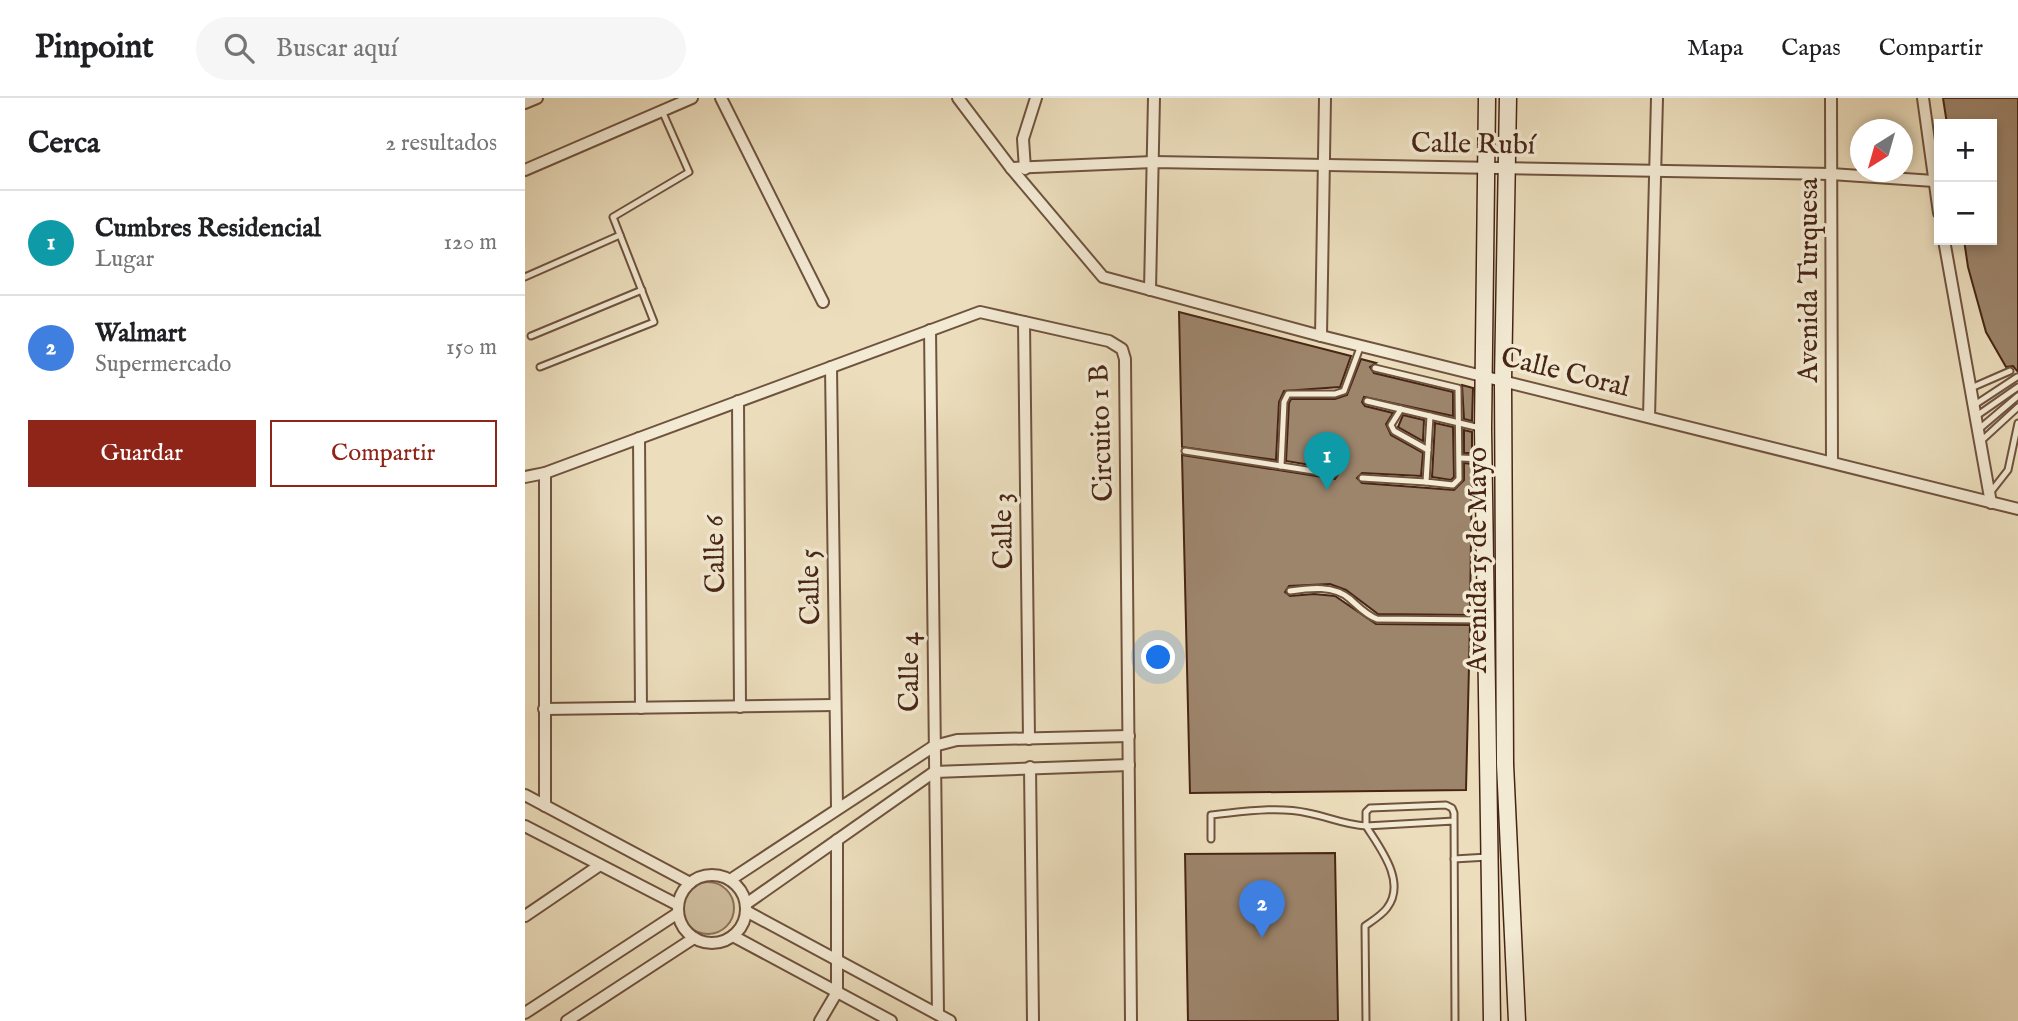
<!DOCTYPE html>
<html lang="es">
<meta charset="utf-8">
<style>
body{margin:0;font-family:"IM FELL English",serif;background:#f6f6f6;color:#202124}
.controls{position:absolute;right:21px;top:21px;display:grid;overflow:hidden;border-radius:0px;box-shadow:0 4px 10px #0003}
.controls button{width:63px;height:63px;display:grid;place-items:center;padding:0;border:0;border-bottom:2px solid #e0e0e0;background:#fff;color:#202124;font:35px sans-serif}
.compass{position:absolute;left:1325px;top:21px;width:63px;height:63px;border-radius:50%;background:#fff;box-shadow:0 4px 10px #0003;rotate:217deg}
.you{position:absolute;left:634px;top:560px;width:24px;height:24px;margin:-18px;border:5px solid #fff;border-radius:50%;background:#1a73e8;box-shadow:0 0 0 10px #1a73e833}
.badge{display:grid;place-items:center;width:46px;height:46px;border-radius:50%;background:#8f2418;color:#fff;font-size:23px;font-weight:700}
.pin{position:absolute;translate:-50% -58px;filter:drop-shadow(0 2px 4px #0008)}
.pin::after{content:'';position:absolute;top:37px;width:24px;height:21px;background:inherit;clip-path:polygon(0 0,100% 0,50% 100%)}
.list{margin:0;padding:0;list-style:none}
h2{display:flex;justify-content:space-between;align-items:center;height:91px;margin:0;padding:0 28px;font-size:30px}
h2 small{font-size:23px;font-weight:400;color:#757577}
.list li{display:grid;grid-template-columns:46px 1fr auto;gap:21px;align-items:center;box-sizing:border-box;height:105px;padding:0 28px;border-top:2px solid #e0e0e0}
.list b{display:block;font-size:26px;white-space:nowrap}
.list p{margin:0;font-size:23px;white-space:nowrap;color:#757577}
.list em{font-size:23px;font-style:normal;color:#757577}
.actions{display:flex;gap:14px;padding:21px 28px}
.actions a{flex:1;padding:16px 0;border:2px solid #8f2418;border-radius:0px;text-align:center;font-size:24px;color:#8f2418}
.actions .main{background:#8f2418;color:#fff}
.icon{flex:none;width:38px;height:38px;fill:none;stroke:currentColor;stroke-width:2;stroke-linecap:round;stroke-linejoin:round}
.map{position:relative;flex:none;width:1493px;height:923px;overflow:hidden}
header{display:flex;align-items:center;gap:42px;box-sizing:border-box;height:98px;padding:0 35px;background:#fff;border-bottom:2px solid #e0e0e0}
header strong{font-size:33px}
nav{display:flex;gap:38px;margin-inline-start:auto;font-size:24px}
.search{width:490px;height:63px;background:#f6f6f6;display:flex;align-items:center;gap:18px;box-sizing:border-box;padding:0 24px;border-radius:38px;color:#757577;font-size:26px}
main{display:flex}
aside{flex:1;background:#fff}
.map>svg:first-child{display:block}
.green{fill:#d0bfa0;stroke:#8c725a;stroke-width:2}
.building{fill:#9d856c;stroke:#472514;stroke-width:2}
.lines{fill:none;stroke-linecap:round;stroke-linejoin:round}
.service-casing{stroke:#70533e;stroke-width:9}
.minor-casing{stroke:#70533e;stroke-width:14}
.secondary-casing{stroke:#472514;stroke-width:19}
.service{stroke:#f3ead4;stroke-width:5}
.minor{stroke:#f3ead4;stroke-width:10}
.secondary{stroke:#f3ead4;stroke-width:16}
.labels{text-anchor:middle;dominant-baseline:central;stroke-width:7;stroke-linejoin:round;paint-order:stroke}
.street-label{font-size:28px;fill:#472514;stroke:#f3ead4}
</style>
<header>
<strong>Pinpoint</strong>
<div class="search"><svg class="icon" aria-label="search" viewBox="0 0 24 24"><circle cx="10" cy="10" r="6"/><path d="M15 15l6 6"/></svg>Buscar aquí</div>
<nav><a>Mapa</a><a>Capas</a><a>Compartir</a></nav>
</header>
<main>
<aside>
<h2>Cerca<small>2 resultados</small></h2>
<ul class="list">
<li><span class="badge" style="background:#0f9aa8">1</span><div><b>Cumbres Residencial</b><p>Lugar</p></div><em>120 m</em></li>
<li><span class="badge" style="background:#3f7fe0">2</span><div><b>Walmart</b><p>Supermercado</p></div><em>150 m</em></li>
</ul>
<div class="actions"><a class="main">Guardar</a><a>Compartir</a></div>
</aside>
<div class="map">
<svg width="1493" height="923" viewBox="0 0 1493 923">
<rect width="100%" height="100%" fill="#ecdebd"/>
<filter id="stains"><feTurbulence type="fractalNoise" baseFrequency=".00286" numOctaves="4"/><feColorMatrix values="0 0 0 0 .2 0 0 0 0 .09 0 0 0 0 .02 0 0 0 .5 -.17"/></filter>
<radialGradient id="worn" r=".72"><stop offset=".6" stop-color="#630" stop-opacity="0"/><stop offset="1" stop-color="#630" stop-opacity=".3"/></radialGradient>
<circle class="green" cx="183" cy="810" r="26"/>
<g class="building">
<polygon points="1418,0 1493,0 1493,274 1488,268 1481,269 1461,234 1443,169 1439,142 1467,142 1467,26 1422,26"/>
<polygon points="654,214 826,258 815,289 759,293 754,304 751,362 657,349"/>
<polygon points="836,261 851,265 845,269 849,275 928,294 928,318 839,299 837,304 840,308 868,315 861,326 866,337 898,355 896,378 837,375 832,380 837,385 929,392 939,382 939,365 947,366 945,517 853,516 821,492 805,486 764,488 760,494 765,498 789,496 810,498 851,526 945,527 941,692 665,695 657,357 810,381 813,376 809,371 761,363 764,305 766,301 810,301 822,297"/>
<polygon points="937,287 948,290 947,323 939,321"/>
<polygon points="878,317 899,322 898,343 873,329"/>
<polygon points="910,325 928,329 929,379 926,382 907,379"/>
<polygon points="939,332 947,334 947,355 939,355"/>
<polygon points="810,755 813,923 663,923 660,756"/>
</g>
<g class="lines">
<defs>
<g id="service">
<polyline points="0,179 95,137"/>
<polyline points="6,238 117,192"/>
<polyline points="15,269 129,224 88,119 164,74 138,15"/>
<polyline points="850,270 933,290 934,381 928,387 901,384 905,318"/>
<polyline points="1446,290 1485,273"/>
<polyline points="842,303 955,330"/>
<polyline points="1448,308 1492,279"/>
<polyline points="876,311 866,327 869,333 903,352"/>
<polyline points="1450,319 1493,289"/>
<polyline points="1453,332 1493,298"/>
<polyline points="1455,344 1493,309"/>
<polyline points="660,353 808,376"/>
<polyline points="936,360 956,361"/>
<polyline points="756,368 759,304 763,296 810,296 819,293 836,247"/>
<polyline points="837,380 901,384"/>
<polyline points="1465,395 1483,372 1493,325"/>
<path d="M765 493C785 490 809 487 825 501 834 509 841 517 852 521L960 522"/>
<polyline points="929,723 841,728 841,714 845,710 921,707 927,710 929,715 930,923"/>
<path d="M686 741V717C717 714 752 708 783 715 804 719 820 727 841 728 855 750 882 784 862 810 857 817 847 823 840 828L841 923"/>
<polyline points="929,761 963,759"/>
</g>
<g id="minor">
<polyline points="196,0 298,204"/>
<polyline points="433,0 486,70 578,179 796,238 1493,411"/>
<polyline points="1306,0 1307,364"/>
<polyline points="1398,0 1414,115"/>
<polyline points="0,5 12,0"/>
<polyline points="486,70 628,64 1306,76 1409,83"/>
<polyline points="500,71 498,41 511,0"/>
<polyline points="0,72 167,0"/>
<polyline points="1419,142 1466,405"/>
<polyline points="625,192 629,0"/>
<polyline points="499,224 504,641"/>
<polyline points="405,232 413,916"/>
<polyline points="796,238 800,0"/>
<polyline points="306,269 312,709"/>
<polyline points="213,303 215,609"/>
<polyline points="1124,319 1132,0"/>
<polyline points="114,340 116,610"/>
<polyline points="20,375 20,708"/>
<polyline points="0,379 20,375 455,214 584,243 597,251 600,261 606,923"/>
<polyline points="19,611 310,607"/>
<polyline points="505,669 508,923"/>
<polyline points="0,697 165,785"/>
<polyline points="0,728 153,807"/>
<circle cx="187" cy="811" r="34"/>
<polyline points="205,782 409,648 432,642 604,638"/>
<polyline points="221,806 409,674 604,667"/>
<polyline points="221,813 425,923"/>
<polyline points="0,818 75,767"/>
<polyline points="208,838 366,923"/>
<polyline points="0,915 153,815"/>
<polyline points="42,923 169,840"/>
<polyline points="295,923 312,894 312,742"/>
</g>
<g id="secondary">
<polyline points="962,0 958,331 967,923"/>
<polyline points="983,0 978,283 980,666 992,923"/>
</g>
</defs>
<use href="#service" class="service-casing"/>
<use href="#minor" class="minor-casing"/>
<use href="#secondary" class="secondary-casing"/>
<use href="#service" class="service"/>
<use href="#minor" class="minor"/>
<use href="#secondary" class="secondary"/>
</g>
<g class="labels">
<g class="street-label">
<text transform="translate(948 47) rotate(1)">Calle Rubí</text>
<text transform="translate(1284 182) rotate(-90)">Avenida Turquesa</text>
<text transform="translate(1040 275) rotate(14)">Calle Coral</text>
<text transform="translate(577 335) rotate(-92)">Circuito 1 B</text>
<text transform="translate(479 433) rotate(-91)">Calle 3</text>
<text transform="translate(191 456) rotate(-91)">Calle 6</text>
<text transform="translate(953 462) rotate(-90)">Avenida 15 de Mayo</text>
<text transform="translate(286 489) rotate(-91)">Calle 5</text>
<text transform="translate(385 574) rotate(-90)">Calle 4</text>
</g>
</g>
<rect width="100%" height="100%" filter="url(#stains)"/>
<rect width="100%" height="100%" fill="url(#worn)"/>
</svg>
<div class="controls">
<button>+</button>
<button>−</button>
</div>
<svg class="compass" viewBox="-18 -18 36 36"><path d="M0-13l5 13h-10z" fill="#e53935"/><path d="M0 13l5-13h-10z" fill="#757577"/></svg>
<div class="you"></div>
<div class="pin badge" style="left:802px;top:392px;background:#0f9aa8">1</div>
<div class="pin badge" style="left:737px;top:840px;background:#3f7fe0">2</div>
</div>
</main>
